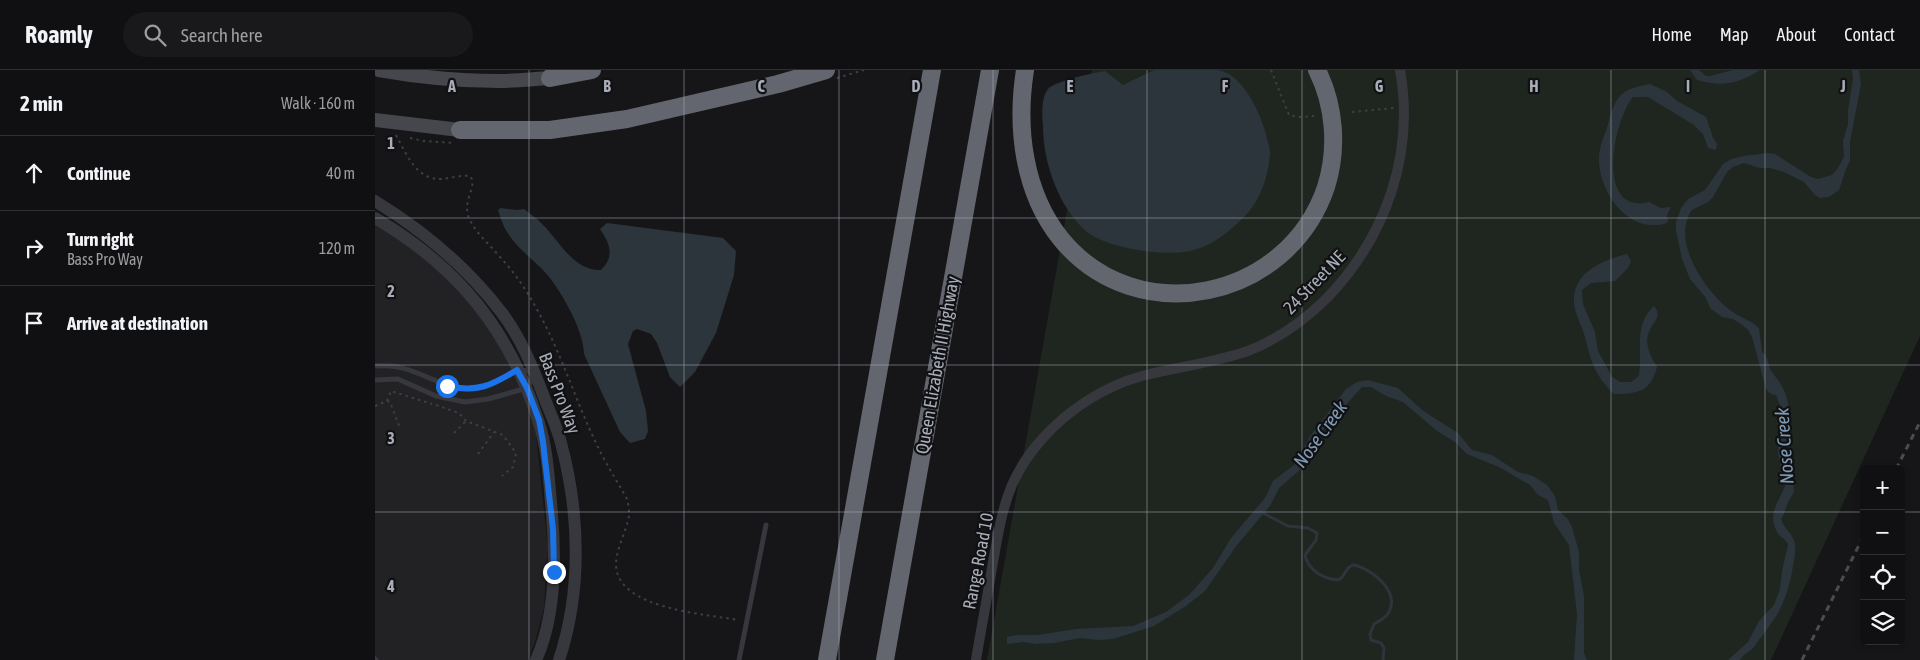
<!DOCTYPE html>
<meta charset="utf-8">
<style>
body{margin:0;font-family:"Asap Condensed",sans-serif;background:#19191b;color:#f1f3f6}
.controls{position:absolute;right:15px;bottom:15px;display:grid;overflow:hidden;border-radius:8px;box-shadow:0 2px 8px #0003}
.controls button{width:45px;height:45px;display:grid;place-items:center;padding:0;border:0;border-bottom:1px solid #303032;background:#101012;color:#f1f3f6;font:25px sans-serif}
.stop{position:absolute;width:15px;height:15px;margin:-11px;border:4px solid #1a73e8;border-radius:50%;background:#fff}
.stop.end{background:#1a73e8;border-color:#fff;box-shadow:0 1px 5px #0008}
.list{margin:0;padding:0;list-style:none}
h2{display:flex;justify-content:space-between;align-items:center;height:65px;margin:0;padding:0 20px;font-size:21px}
h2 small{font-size:16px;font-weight:400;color:#9c9d9f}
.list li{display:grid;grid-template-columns:32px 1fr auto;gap:15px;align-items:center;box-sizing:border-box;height:75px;padding:0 20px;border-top:1px solid #303032}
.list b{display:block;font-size:19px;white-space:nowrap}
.list p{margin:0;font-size:16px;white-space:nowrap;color:#9c9d9f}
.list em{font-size:16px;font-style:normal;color:#9c9d9f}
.icon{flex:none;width:28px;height:28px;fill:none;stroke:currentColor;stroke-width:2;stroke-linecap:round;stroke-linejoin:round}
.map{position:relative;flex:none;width:1545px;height:590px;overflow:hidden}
header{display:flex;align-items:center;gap:30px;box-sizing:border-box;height:70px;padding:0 25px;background:#101012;border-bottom:1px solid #303032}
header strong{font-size:24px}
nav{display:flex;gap:28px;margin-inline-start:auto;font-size:18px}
.search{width:350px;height:45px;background:#19191b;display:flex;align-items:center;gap:12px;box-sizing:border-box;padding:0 18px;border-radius:28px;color:#9c9d9f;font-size:19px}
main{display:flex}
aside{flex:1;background:#101012}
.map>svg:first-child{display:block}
.built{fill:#222225}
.green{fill:#1e261f}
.water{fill:#2c353c}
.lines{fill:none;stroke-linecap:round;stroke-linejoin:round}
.stream{stroke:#2c353c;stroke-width:3}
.path{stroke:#3d3f44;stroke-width:2;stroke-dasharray:2.5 4;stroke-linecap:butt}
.service{stroke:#37383d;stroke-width:5}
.minor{stroke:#37383d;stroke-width:10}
.tertiary{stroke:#37383d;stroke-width:12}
.secondary{stroke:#45474d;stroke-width:14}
.motorway{stroke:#63666e;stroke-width:18}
.rail{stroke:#4a4c52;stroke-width:3;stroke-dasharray:6 5;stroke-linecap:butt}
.route{stroke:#1a73e8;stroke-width:6}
.grid{fill:none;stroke:#a8adb8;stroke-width:1;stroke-opacity:0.55}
.labels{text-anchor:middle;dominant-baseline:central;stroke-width:4.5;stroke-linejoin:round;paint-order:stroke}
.street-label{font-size:18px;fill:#a8adb8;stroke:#111113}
.water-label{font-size:19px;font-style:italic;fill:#7f9bb3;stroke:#111113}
.grid-label{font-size:16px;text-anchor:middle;font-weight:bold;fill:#a8adb8;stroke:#111113;stroke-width:4.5;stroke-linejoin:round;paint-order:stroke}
</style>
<header>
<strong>Roamly</strong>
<div class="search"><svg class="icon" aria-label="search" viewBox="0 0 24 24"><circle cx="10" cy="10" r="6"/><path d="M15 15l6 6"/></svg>Search here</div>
<nav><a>Home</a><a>Map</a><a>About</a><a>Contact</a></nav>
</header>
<main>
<aside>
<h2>2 min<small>Walk · 160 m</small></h2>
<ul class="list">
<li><svg class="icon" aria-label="ahead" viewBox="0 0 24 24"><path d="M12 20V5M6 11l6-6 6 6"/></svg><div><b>Continue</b></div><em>40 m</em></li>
<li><svg class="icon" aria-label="right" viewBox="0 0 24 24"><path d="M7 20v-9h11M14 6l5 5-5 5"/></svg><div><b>Turn right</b><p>Bass Pro Way</p></div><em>120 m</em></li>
<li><svg class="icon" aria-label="arrive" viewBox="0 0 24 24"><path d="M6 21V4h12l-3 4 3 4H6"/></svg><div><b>Arrive at destination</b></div></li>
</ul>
</aside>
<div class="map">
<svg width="1545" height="590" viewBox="0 0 1545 590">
<rect width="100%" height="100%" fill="#161618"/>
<polygon class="built" points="0,151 65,196 125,270 156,341 161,364 173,479 169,538 160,572 153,590 0,590"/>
<polygon class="green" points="717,0 1545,0 1545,266 1396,590 612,590"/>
<g class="water">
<path d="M779 0C799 0 824 0 843 0 868 4 885 43 891 64 892 70 895 77 895 82 894 107 884 134 866 150 851 164 835 177 815 181 790 187 732 178 712 162 684 138 668 93 668 56 667 47 666 27 673 19 680 11 718 3 730 1L748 15Z"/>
<path d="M1315 0H1324L1331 6H1335L1358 0H1385C1364 14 1346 17 1322 10Z"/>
<path d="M1477 0H1484L1486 14 1475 72V91L1471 99 1464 120 1454 127 1445 128 1440 125 1429 112 1409 102 1395 98H1385L1369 93 1358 97 1352 102 1338 127 1333 132 1317 140C1295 170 1330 221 1355 240 1364 247 1376 250 1384 258L1387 282C1395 287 1392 296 1397 302 1405 313 1411 320 1413 333 1416 351 1404 386 1417 398L1419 422 1413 432 1409 444 1406 449C1409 459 1419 464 1420 475 1421 484 1418 494 1417 502 1410 538 1400 548 1379 577 1375 582 1368 584 1365 590H1353L1373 572 1384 551 1399 535 1405 519 1407 501 1413 475C1411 468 1403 467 1401 460 1393 443 1404 431 1410 416L1403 383 1406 338 1401 325 1396 324 1391 319 1377 267 1373 260 1367 255 1358 249 1347 247 1335 238 1331 228 1315 209 1307 189 1301 161V152L1306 138 1313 129 1330 120 1348 94 1356 89 1369 86 1393 83 1400 84 1436 107 1443 109 1457 105 1463 98 1469 87 1468 71 1473 54V40L1478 9Z"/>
<path d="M1275 14 1292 22 1302 31 1331 47 1338 68 1342 74 1341 80 1333 78 1328 64 1319 55 1273 27H1258C1238 51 1220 145 1274 132L1286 138 1296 137 1292 145 1293 152C1287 156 1282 155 1275 155 1245 153 1223 115 1224 88 1224 77 1230 65 1233 54 1241 26 1245 19 1275 14Z"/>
<path d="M125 138 142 140 149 139C155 144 162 148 167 154 185 171 198 201 226 200 240 186 235 174 225 159L232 153 348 168 361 181 359 205 341 263 320 302 305 317 295 307 282 273 276 264 262 259 258 261 253 274 271 341 273 361 270 369 255 373 245 362 209 284C209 260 184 216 167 199 155 187 141 177 132 162 128 156 126 148 123 141Z"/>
<path d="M1252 184 1256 191 1253 198 1240 211 1216 213 1207 220 1208 234 1220 262 1223 281 1237 307 1245 312H1256L1264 306C1268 281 1258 255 1279 236 1288 247 1278 251 1274 262 1269 274 1276 287 1282 297 1276 322 1262 324 1239 324 1220 306 1216 291 1210 267 1207 256 1200 244 1199 234 1197 202 1226 191 1252 184Z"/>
<polygon points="993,310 1023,318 1047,340 1083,363 1097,380 1117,385 1143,402 1158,406 1172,415 1180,426 1183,440 1192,448 1197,457 1204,482 1204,500 1209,526 1209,583 1212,590 1199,590 1202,544 1194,475 1179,453 1173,430 1163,425 1155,415 1124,397 1092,384 1080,372 1062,361 1028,332 1011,326 996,317 987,317 945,364 926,399 904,418 895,436 862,475 830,521 811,536 779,556 738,569 724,570 705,568 679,573 661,574 648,572 632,574 632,567 642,565 663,565 701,559 758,556 791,542 814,525 838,498 856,468 890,428 898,411 919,395 936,365 971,319 982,312"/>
</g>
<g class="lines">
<path class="stream" d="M886 442 913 456 933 458 942 463 941 470 930 485C933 500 948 509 963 510 971 507 969 498 978 495 996 498 1025 521 1014 542 1011 548 1004 551 999 554L995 564 996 570 1006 573 1009 578 1008 590"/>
<g class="path">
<polyline points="896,0 914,45 923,47 939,46"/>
<polyline points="462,8 489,0"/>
<polyline points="977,42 1019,38"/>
<path d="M21 65C32 85 41 110 67 109 76 108 85 105 95 106 104 117 84 132 96 152 103 165 115 175 125 187 139 202 150 218 160 236 186 281 200 330 222 375 231 394 242 411 252 429L254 438V446C251 462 241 479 241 495 242 539 331 544 363 550"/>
<polyline points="35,68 49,71 79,73"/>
<polyline points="12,331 16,321 57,334"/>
<polyline points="61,335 84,343 91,351 128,365 141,383 138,397 127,406"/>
<polyline points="0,336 12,331 15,332 25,358"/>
<polyline points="79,363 91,351"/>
<polyline points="103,384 119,362"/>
</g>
<g class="service">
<path d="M0 296C12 295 23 296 34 300 61 309 85 327 115 315 125 311 133 305 142 299L161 303 152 318 113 329 90 332 61 326 23 309 0 310"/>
<polyline points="0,589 1,590"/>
<polyline points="364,590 391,455"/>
</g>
<path class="minor" d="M601 590C606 559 612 529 617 498 622 471 626 441 637 415 644 399 656 381 668 368 694 339 730 316 767 306 802 297 838 293 873 281 904 269 930 250 953 227 1011 166 1040 84 1025 0"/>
<g class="tertiary">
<path d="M0 131C49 161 92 197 127 243 146 268 158 298 169 327 175 343 182 357 186 373 205 444 207 521 184 590"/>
<path d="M0 148C82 196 134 259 163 350 173 379 174 413 177 444 181 491 181 546 161 590"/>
</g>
<g class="secondary">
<path d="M4 0C43 7 84 11 124 11 141 11 158 9 175 8"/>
<polyline points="0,50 85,60"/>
</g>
<g class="motorway">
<path d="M650 0C641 57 648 122 686 169 762 262 913 230 951 117 963 79 960 36 942 0"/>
<polyline points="175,8 217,0"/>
<polyline points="85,60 175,60 252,49 403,14 451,0"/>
<polyline points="452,590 557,0"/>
<polyline points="510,590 615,0"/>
</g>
<g class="rail">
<polyline points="1521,399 1545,352"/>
<polyline points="1427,590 1489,465"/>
</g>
</g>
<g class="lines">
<path class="route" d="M72 316C102 323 117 315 142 300L152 318 164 350 168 372 178 459 179 502"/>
</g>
<path class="grid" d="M154 0V590M309 0V590M464 0V590M618 0V590M772 0V590M927 0V590M1082 0V590M1236 0V590M1390 0V590M0 148H1545M0 295H1545M0 442H1489M1526 442H1545"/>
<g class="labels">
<g class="street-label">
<text transform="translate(939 212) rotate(-46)">24 Street NE</text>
<text transform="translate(562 295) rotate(-80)">Queen Elizabeth II Highway</text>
<text transform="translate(185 323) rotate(69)">Bass Pro Way</text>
<text transform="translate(603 491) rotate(-79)">Range Road 10</text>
</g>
<g class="water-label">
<text transform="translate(945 364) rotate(-54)">Nose Creek</text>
<text transform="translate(1409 376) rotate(-94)">Nose Creek</text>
</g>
</g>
<g class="grid-label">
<text x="77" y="22">A</text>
<text x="232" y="22">B</text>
<text x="386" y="22">C</text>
<text x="541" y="22">D</text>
<text x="695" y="22">E</text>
<text x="850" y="22">F</text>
<text x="1004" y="22">G</text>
<text x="1159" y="22">H</text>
<text x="1313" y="22">I</text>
<text x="1468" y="22">J</text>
<text x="16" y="79">1</text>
<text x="16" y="227">2</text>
<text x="16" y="374">3</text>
<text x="16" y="522">4</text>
</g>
</svg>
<div class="controls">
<button>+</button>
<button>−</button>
<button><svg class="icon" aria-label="locate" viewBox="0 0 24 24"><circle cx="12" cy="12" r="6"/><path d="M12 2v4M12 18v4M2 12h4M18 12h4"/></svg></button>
<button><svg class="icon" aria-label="layers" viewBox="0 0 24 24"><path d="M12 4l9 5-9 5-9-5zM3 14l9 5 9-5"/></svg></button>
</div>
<div class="stop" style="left:72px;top:316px"></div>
<div class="stop end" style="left:179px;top:502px"></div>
</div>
</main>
